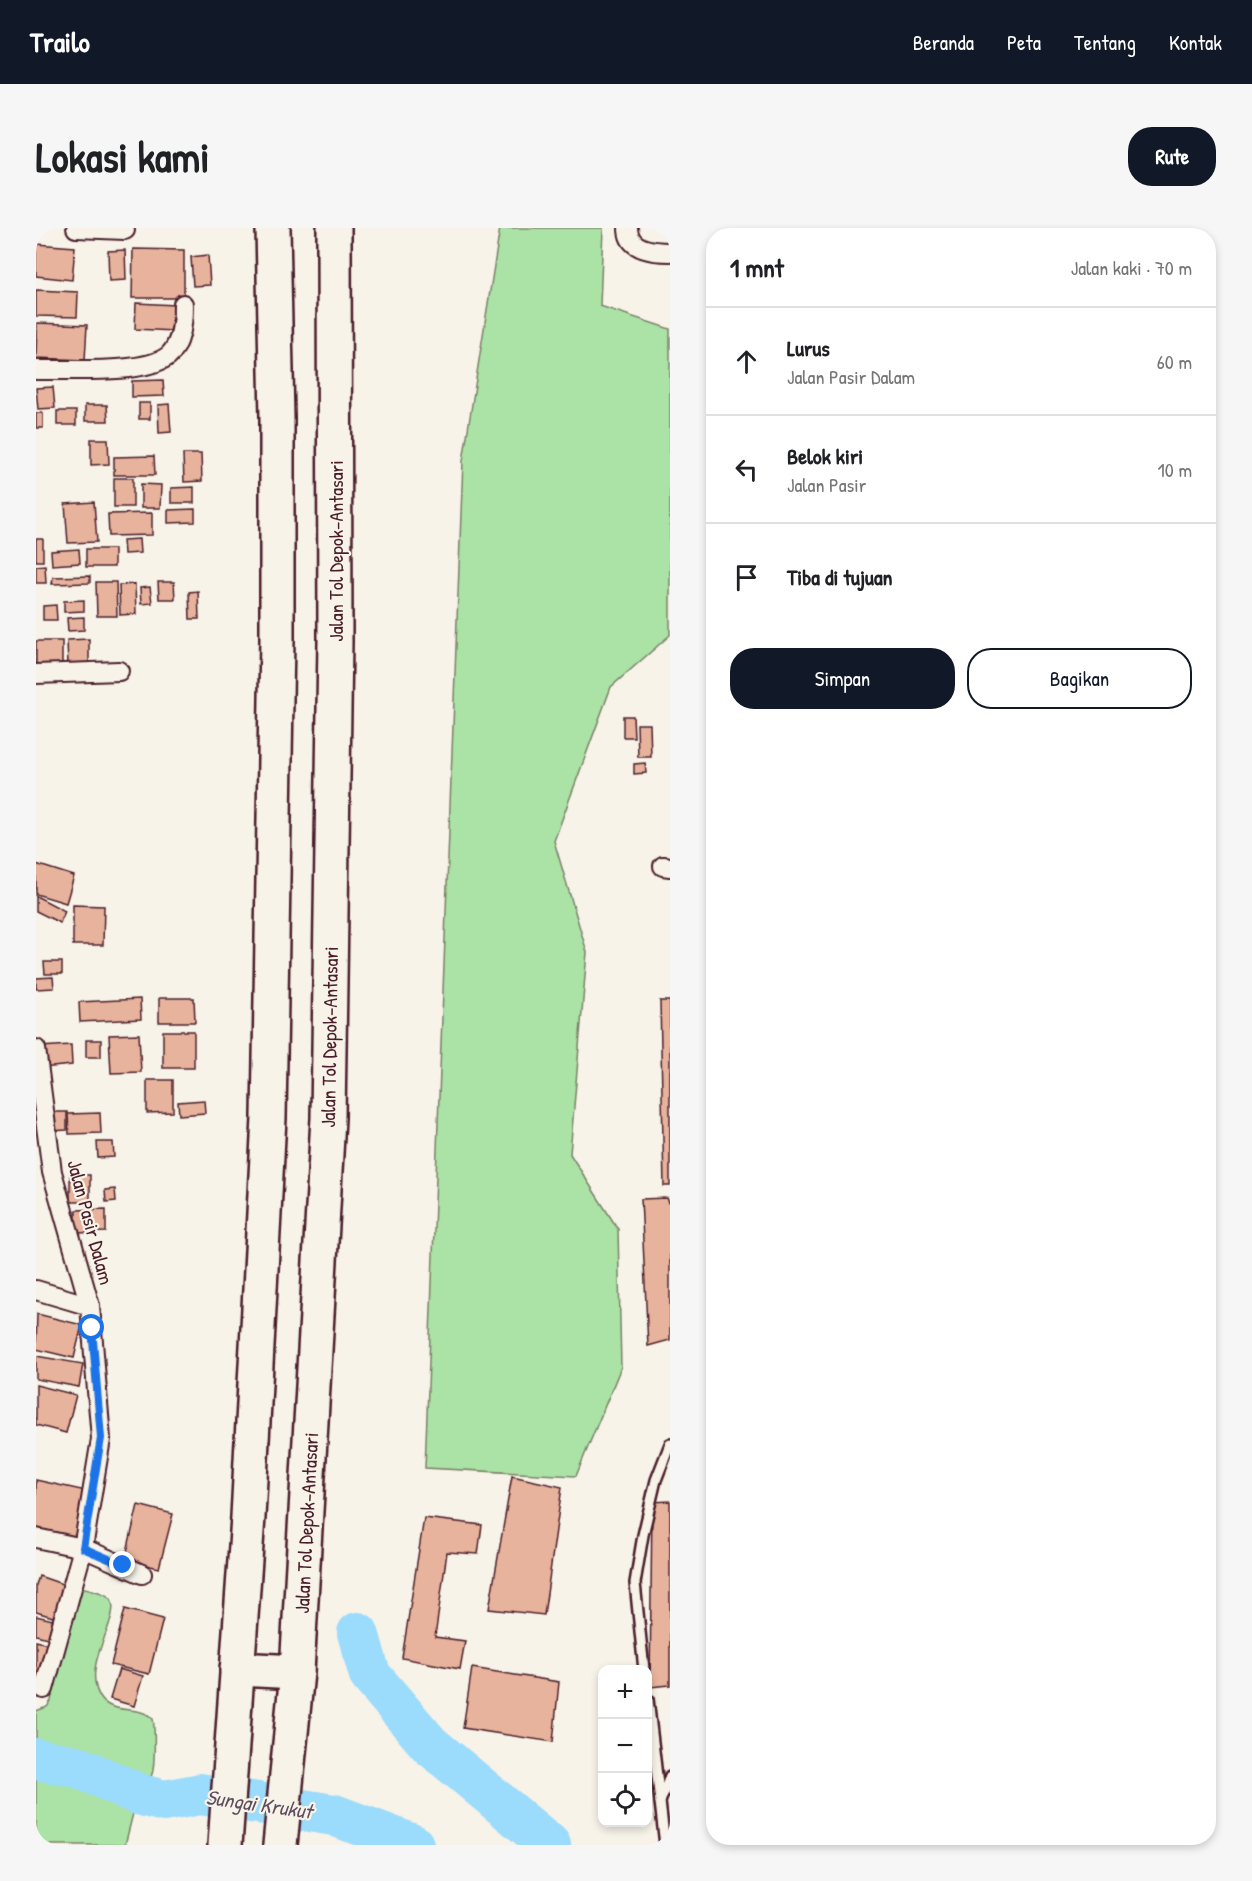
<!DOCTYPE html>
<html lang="id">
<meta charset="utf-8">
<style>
body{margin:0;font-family:"Patrick Hand",sans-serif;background:#f6f6f6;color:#202124}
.controls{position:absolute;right:18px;bottom:18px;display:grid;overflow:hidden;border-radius:12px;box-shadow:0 3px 9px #0003}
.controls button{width:54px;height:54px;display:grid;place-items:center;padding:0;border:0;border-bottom:2px solid #e0e0e0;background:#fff;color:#202124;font:30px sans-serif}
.stop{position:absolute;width:18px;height:18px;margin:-14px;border:4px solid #1a73e8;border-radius:50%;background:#fff}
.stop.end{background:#1a73e8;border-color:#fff;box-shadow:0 2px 6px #0008}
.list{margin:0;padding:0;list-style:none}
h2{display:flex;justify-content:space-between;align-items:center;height:78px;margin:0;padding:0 24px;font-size:26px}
h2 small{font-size:20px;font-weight:400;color:#757577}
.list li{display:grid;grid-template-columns:39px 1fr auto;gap:18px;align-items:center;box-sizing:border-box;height:108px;padding:0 24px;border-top:2px solid #e0e0e0}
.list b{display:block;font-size:22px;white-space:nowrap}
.list p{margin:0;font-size:20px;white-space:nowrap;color:#757577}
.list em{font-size:20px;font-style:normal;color:#757577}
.actions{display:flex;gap:12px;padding:18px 24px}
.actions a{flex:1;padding:14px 0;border:2px solid #111827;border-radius:24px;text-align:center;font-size:21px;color:#111827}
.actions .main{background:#111827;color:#fff}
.icon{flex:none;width:33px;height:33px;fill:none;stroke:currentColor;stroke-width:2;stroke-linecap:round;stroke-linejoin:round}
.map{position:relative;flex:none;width:634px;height:1617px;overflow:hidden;border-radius:24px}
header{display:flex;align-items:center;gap:36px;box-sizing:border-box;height:84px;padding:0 30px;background:#111827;color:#fff}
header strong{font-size:28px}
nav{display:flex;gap:33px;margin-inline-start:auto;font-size:21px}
.intro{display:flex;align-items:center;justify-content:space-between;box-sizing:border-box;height:144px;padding:0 36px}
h1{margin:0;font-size:42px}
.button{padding:15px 27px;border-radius:24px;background:#111827;color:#fff;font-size:21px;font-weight:700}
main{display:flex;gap:36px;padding:0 36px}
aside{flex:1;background:#fff;border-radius:24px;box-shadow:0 3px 9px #0003}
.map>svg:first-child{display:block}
.green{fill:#abe2a6;stroke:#7a8068;stroke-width:1.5}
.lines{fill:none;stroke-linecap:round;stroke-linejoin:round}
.river{stroke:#9bdbfc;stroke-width:42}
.building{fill:#e8b39c;stroke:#4a1f2b;stroke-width:1.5}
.service-casing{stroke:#4a1f2b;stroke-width:14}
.minor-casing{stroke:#4a1f2b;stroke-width:22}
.motorway-casing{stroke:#4a1f2b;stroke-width:38}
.service{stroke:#f7f3e8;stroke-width:9}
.minor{stroke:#f7f3e8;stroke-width:18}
.motorway{stroke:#f7f3e8;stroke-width:33}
.route{stroke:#1a73e8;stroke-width:8}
.labels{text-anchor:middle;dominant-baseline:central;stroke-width:4.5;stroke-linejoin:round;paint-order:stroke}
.street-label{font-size:20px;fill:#4a1f2b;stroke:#f7f3e8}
.water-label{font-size:21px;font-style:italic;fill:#5e4e5f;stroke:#f7f3e8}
</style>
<header>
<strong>Trailo</strong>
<nav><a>Beranda</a><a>Peta</a><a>Tentang</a><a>Kontak</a></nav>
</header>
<div class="intro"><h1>Lokasi kami</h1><a class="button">Rute</a></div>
<main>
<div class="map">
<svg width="634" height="1617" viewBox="0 0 634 1617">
<rect width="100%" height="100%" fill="#f7f3e8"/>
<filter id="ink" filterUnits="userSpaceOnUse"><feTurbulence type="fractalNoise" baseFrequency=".0167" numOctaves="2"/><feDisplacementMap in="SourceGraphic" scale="12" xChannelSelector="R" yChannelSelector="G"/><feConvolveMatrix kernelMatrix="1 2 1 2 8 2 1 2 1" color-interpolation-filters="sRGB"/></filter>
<g filter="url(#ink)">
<g class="green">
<polygon points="464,0 567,0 564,78 634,101 634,407 575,459 518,613 551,724 534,926 582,1001 585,1139 540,1248 389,1240 427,233"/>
<path d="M41 1359C48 1359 71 1365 75 1371 86 1391 44 1436 64 1469 75 1488 104 1476 117 1491 119 1500 119 1538 116 1546 114 1554 108 1557 101 1557L47 1534 0 1522V1483L11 1479 15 1473 35 1365Z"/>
<polygon points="0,1531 40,1538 102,1566 89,1617 0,1617"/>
</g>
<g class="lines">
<g class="river">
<polyline points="322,1405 334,1447 394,1517 514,1617"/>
<polyline points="0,1531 40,1538 102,1566 128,1573 164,1566 298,1587 377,1617"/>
</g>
</g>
<g class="building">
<polygon points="0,16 39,19 36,52 0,48"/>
<polygon points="97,21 148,22 148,70 96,70"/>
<polygon points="89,22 90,52 73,53 72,23"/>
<polygon points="172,27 174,57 157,58 155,29"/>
<polygon points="0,62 42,64 41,89 0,88"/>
<polygon points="100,75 139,77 138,103 99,101"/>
<polygon points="1,95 51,97 49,132 0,130"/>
<polygon points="127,152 128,168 96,169 96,153"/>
<polygon points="17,159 19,180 2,181 0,160"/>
<rect x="103" y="175" width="11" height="16"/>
<polygon points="133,176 135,204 123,205 122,177"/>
<polygon points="49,177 71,177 72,193 49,193"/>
<rect x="21" y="183" width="19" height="14"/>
<rect x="0" y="185" width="7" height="15"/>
<polygon points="55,211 72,211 73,236 55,237"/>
<polygon points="147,226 165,226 166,253 148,254"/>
<polygon points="118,228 119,247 78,247 78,229"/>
<rect x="78" y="250" width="19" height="29"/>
<polygon points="105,256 125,257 124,280 105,280"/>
<polygon points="158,259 158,275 135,275 135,260"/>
<polygon points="58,274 61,314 32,315 29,276"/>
<polygon points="159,281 159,294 132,295 132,282"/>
<polygon points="116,285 116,307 73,308 72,286"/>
<rect x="0" y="311" width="7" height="22"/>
<polygon points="103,311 104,325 88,326 87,312"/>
<polygon points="43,321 44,335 16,337 15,323"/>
<rect x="50" y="321" width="28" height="18"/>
<polygon points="9,337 10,355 0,355 0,338"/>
<polygon points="54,348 54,355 16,356 17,349"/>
<polygon points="60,354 80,354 81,388 61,388"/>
<polygon points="122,354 138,354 139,371 123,371"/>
<polygon points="99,356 100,386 84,387 83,357"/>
<polygon points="114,359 116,375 105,376 104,360"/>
<polygon points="162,363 163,391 154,391 153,364"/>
<polygon points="48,372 48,383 28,384 28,373"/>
<polygon points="20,377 21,392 7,392 7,378"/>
<polygon points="48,389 48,402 32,403 31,390"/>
<polygon points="53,411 53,438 32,438 31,412"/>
<polygon points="0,413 26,413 26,440 0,441"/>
<polygon points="587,488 597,488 598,509 587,509"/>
<polygon points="601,496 614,496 615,529 602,529"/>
<polygon points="609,535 610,545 598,546 598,536"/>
<polygon points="0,636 38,648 30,675 0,666"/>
<polygon points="0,668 29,683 24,695 0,683"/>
<polygon points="37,677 68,678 67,717 37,717"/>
<polygon points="8,734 26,734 26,746 9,746"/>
<polygon points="17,749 18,760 0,761 0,750"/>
<polygon points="123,770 158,770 159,794 123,794"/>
<polygon points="104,771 105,791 44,794 43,774"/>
<polygon points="624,773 634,773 634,958 628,958"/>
<rect x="127" y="803" width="31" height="37"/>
<polygon points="103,806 105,844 75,845 73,807"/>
<rect x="50" y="812" width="15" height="17"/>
<polygon points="35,817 36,837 6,840 4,819"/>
<polygon points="111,852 137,852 137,884 111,885"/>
<polygon points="168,872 169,885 143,887 142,874"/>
<polygon points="13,884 31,884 31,902 14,903"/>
<polygon points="64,885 65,905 33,906 32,886"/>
<polygon points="61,914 77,914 78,929 62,930"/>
<rect x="34" y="947" width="20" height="27"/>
<polygon points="79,961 80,973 70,974 69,962"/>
<polygon points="631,970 634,977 634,1112 612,1118 605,971"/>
<polygon points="70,981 70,1004 40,1005 40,982"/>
<polygon points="1,1086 46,1097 38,1130 0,1121"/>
<polygon points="0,1128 47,1136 43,1159 0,1151"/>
<polygon points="0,1157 40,1167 30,1205 0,1197"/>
<polygon points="476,1248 526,1259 508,1387 453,1381"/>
<polygon points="0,1252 50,1263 39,1311 0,1303"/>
<polygon points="634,1273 634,1457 614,1459 616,1274"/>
<polygon points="102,1277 137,1286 123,1340 89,1332"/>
<polygon points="388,1290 446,1297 442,1326 411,1324 399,1409 429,1413 424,1441 366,1430"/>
<polygon points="3,1348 29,1357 17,1389 0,1384 0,1357"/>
<polygon points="89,1381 127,1391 113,1446 75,1437"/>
<polygon points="0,1388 17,1392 12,1410 0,1407"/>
<polygon points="0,1413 12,1416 3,1447 0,1446"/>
<polygon points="436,1440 523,1454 517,1514 427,1500"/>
<polygon points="83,1441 107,1448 98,1478 74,1471"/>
</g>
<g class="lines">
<defs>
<g id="service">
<polyline points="608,1442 599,1355 607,1307 620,1252 634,1216"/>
<polyline points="612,1471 629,1617"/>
<polyline points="624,1574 634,1548"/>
</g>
<g id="minor">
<polyline points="40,0 89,2"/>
<path d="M592 0C592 22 617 24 634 24"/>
<path d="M0 142C32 141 107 147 132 128 146 116 147 93 147 76"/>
<polyline points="0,446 83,443"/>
<polyline points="627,638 634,639"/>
<polyline points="0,821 16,944 54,1078 65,1211 47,1320 8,1461"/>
<polyline points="0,1062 54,1078"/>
<polyline points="0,1310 47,1320 106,1346"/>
</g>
<g id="motorway">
<polyline points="201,1441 261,1444"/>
<polyline points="189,1617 212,1289 233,890 241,411 241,190 237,0"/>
<polyline points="244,1617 261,1444 292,890 299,413 298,0"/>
</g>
</defs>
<use href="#service" class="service-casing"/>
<use href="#minor" class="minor-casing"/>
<use href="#motorway" class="motorway-casing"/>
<use href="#service" class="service"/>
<use href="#minor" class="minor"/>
<use href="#motorway" class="motorway"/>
</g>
</g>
<g class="lines" filter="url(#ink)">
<polyline class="route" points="56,1100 65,1210 47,1320 87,1337"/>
</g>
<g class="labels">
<g class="street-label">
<text transform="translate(299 323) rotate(-90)">Jalan Tol Depok–Antasari</text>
<text transform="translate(293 809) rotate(-89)">Jalan Tol Depok–Antasari</text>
<text transform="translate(55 994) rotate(75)">Jalan Pasir Dalam</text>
<text transform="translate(270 1295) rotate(-87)">Jalan Tol Depok–Antasari</text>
</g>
<g class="water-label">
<text transform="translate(223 1576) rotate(8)">Sungai Krukut</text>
</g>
</g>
</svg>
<div class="controls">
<button>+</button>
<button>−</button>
<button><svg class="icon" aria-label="locate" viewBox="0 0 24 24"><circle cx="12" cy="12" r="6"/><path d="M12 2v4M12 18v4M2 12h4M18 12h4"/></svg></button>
</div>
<div class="stop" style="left:56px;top:1100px"></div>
<div class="stop end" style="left:87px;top:1337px"></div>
</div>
<aside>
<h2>1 mnt<small>Jalan kaki · 70 m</small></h2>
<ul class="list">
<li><svg class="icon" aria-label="ahead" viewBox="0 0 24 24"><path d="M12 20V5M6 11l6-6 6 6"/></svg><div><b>Lurus</b><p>Jalan Pasir Dalam</p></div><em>60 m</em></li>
<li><svg class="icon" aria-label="left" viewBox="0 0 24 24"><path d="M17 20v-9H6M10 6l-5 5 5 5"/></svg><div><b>Belok kiri</b><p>Jalan Pasir</p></div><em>10 m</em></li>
<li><svg class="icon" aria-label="arrive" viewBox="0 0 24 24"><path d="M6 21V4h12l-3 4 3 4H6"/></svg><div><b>Tiba di tujuan</b></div></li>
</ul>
<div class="actions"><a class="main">Simpan</a><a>Bagikan</a></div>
</aside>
</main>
